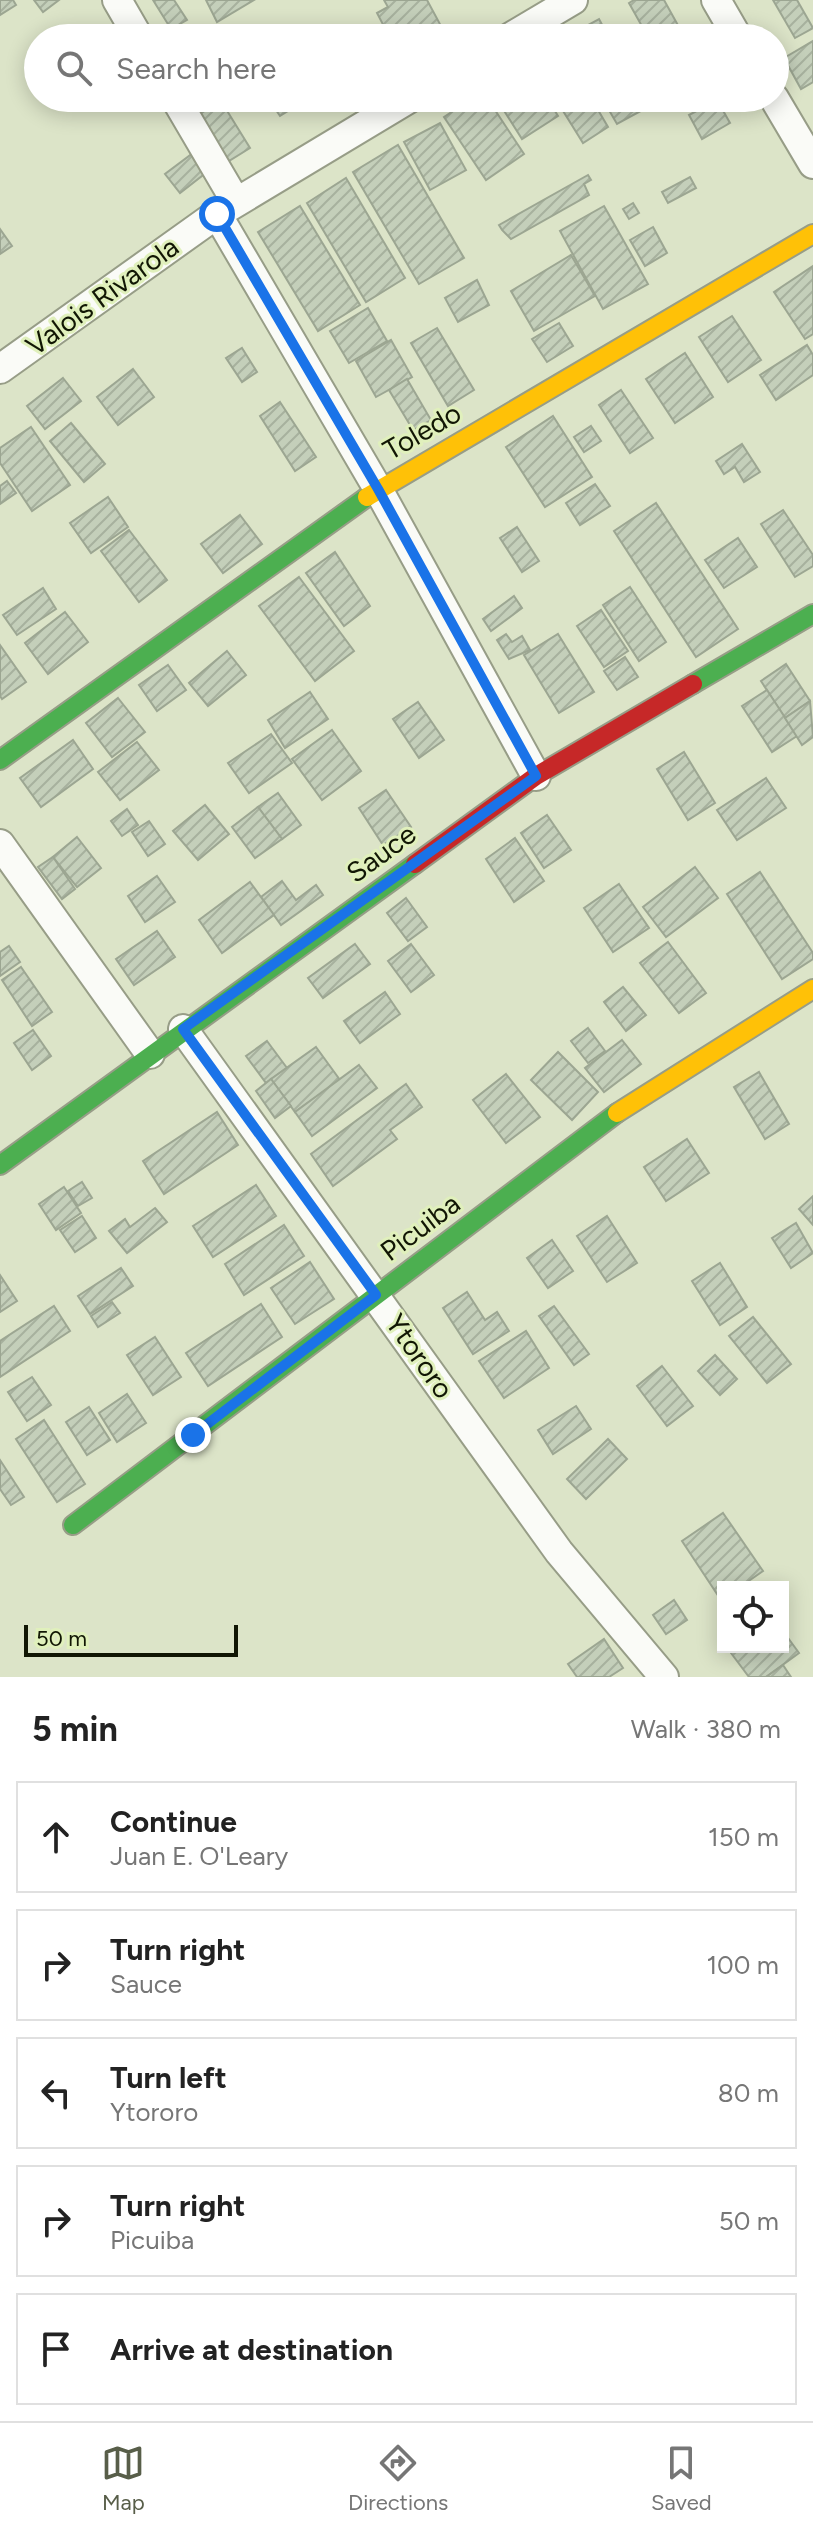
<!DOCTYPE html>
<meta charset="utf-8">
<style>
body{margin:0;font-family:Figtree,sans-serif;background:#f6f6f6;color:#222}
.controls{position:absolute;right:24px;bottom:24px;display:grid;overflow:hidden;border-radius:0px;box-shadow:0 4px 20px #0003}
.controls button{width:72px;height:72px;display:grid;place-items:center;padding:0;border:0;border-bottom:2px solid #e0e0e0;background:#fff;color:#222;font:40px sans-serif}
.scale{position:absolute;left:24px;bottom:20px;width:214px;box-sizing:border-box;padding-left:8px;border:4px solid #111604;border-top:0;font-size:22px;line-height:28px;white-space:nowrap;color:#111604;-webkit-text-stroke:6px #e0f0bc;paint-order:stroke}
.stop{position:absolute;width:24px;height:24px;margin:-18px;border:6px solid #1a73e8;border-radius:50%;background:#fff}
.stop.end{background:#1a73e8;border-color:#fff;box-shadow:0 2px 8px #0008}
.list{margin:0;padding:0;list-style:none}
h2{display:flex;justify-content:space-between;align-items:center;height:104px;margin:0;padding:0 32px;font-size:34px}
h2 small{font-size:26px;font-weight:400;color:#767676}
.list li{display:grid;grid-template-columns:52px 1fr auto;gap:24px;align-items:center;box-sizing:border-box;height:112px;margin:0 16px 16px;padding:0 16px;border:2px solid #e0e0e0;border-radius:0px}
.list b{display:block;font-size:30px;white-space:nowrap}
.list p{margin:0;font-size:26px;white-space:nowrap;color:#767676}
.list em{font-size:26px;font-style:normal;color:#767676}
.icon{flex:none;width:44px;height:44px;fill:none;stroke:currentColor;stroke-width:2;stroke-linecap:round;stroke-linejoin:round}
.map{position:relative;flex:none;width:813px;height:1677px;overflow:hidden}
.search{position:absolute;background:#fff;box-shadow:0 4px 20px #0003;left:24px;right:24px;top:24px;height:88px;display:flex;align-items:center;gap:20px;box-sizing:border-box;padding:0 28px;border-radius:44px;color:#767676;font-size:30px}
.sheet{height:744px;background:#fff}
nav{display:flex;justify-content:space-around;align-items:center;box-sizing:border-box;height:112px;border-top:2px solid #e0e0e0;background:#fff;font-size:22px;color:#767676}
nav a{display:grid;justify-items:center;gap:4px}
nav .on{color:#585e49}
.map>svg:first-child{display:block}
.building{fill:url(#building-hatch);stroke:#9ca692;stroke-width:2}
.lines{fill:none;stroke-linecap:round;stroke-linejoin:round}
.street-casing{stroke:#979d87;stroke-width:32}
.fast-casing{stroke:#979d87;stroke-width:22}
.slow-casing{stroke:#979d87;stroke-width:22}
.jam-casing{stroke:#979d87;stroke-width:22}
.street{stroke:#fafbf7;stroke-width:28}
.fast{stroke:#4caf50;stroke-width:18}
.slow{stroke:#ffc107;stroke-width:18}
.jam{stroke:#c62828;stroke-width:18}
.route{stroke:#1a73e8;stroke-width:10}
.labels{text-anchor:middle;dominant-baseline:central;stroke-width:6;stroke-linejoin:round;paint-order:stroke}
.street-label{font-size:28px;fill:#111604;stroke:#e0f0bc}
</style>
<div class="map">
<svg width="813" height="1677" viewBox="0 0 813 1677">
<defs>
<pattern id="building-hatch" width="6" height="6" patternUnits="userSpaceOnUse" patternTransform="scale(2)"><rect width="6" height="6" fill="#c4cfba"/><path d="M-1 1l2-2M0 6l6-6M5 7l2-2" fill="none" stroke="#a7b19e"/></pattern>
</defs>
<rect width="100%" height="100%" fill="#dce4c8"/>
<g class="building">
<polygon points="0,0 13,0 16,5 0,15"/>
<polygon points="34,0 59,0 43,12"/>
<polygon points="153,0 174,0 187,20 171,29"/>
<polygon points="206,0 254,0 217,22"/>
<polygon points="384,0 427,0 441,26 420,38 390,38 377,13 388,7"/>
<polygon points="634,0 664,0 685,38 625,38 643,28 629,3"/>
<polygon points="773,0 797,0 813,28 795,38"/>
<polygon points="599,19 609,38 569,38 568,36"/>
<polygon points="813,41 813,82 801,89 784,58"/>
<polygon points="268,98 298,98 301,103 280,116"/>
<polygon points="473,98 487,98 524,154 486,180 444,117"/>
<polygon points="496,98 547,98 558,116 522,139"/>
<polygon points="555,98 591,98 608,127 583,143"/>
<polygon points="602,98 643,98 648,107 617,124"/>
<polygon points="717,100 730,123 702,139 689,115"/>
<polygon points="221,101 250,148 224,164 195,117"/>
<polygon points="440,123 466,170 430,190 404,142"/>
<polygon points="398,145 464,258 419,284 353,172"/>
<polygon points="193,153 207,172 180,193 165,174"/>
<polygon points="588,175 591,180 584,184 589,195 511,239 502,230 499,225"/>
<polygon points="690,177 696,188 668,203 662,192"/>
<polygon points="346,178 405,278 366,302 307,203"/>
<polygon points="633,203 639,213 629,219 623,209"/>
<polygon points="300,206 360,305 318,331 258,232"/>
<polygon points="604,206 648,284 603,309 560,231"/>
<polygon points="653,227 667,253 645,266 630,240"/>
<polygon points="0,229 12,246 0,254"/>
<polygon points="571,255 595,296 534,331 511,291"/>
<polygon points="813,266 813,334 805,339 774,292"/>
<polygon points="477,280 489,305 458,322 445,298"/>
<polygon points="368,308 387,341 349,363 330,331"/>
<polygon points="732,316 761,360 728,382 699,337"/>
<polygon points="559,323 573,346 547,362 532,339"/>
<polygon points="437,328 474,390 448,406 411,343"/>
<polygon points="391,340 412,377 376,397 356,361"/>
<polygon points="807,345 813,355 813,375 776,400 760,375"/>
<polygon points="242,348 257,372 242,382 226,358"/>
<polygon points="685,353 713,397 675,423 646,379"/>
<polygon points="133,369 154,397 118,425 97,397"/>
<polygon points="63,378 81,401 45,429 27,406"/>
<polygon points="407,379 431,420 413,430 389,390"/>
<polygon points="621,390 653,438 630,453 599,405"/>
<polygon points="280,402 316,457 295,471 260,416"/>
<polygon points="553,416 592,477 545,507 506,447"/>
<polygon points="71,423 105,464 84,482 50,441"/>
<polygon points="591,426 601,441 584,452 574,437"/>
<polygon points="31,427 70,485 32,511 0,463 0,448"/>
<polygon points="742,444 760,472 744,482 735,467 724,474 716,461"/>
<polygon points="7,481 16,493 0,504 0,486"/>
<polygon points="595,484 610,506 580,525 566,503"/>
<polygon points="108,497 128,527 91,553 70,523"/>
<polygon points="656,503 738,629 696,657 614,531"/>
<polygon points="783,510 813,555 813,566 795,577 761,524"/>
<polygon points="240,515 262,544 223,573 201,544"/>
<polygon points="517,527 539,561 522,572 500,538"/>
<polygon points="129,530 167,580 139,602 101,551"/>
<polygon points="738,538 757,567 724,588 705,560"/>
<polygon points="335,552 370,606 344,626 306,573"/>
<polygon points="299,577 354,651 315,681 259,606"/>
<polygon points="630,587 666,642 639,661 603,605"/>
<polygon points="43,588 56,609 17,635 3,615"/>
<polygon points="514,596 522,608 491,631 483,619"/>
<polygon points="601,610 628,651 604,667 577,626"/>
<polygon points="65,612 88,642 48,674 25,643"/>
<polygon points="506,634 512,642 522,636 530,650 509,659 497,640"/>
<polygon points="558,634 594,692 559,713 524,655"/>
<polygon points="0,645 26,682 2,699 0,696"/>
<polygon points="227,651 246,675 208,706 189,683"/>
<polygon points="625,657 638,677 617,690 604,671"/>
<polygon points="786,664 810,701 785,718 761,681"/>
<polygon points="168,665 186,690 157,711 139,685"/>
<polygon points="767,690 797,736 772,752 742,706"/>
<polygon points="310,692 328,719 285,748 268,720"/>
<polygon points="118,698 145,732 112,757 86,723"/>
<polygon points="810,701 813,737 802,745 785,718"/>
<polygon points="418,702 444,740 419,758 393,719"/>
<polygon points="332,730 361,771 322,800 292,759"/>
<polygon points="271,734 292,763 249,793 228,763"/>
<polygon points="73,740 93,769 41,807 20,778"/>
<polygon points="137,742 159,770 120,800 98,772"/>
<polygon points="684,752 715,803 688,820 657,769"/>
<polygon points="766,778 786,808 737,840 717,810"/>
<polygon points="386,790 411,827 383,845 359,808"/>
<polygon points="278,793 301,825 282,839 258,807"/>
<polygon points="205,805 229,834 198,860 173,831"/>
<polygon points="258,807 282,839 255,858 232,827"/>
<polygon points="127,809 138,825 122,836 111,821"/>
<polygon points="547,815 571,850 544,868 521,833"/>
<polygon points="149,821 165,844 148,856 132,832"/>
<polygon points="77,837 101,868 77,887 53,857"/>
<polygon points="515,838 544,881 514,902 486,859"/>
<polygon points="53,857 75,889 62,899 38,867"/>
<polygon points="695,867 718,898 666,937 643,907"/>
<polygon points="760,872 813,953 813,959 782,979 727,894"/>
<polygon points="157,876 175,902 145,922 128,896"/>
<polygon points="282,881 296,900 316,885 323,895 281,925 261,897"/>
<polygon points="250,882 274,915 222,953 199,920"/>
<polygon points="619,884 649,928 613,952 584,908"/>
<polygon points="406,898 427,927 408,941 387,913"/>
<polygon points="157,931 175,957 134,985 116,959"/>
<polygon points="668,942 706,993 679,1013 640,963"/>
<polygon points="355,944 370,964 323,998 308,978"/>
<polygon points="411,944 434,975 411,992 388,961"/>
<polygon points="9,946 20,962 0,976 0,952"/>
<polygon points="21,967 52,1012 32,1026 2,980"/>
<polygon points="623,987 646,1015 626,1031 604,1002"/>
<polygon points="385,992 400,1014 360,1043 344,1021"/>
<polygon points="588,1028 605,1051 588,1063 571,1041"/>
<polygon points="33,1030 51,1056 32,1070 14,1043"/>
<polygon points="622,1040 641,1064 604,1092 585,1068"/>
<polygon points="267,1041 287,1068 266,1083 246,1056"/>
<polygon points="316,1047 340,1080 295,1112 271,1079"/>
<polygon points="558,1052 598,1092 572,1120 531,1080"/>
<polygon points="359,1065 377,1088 312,1136 295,1112"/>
<polygon points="759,1072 789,1124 765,1139 734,1087"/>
<polygon points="506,1074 540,1117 506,1143 473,1100"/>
<polygon points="271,1079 291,1106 275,1118 256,1091"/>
<polygon points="406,1084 422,1107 390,1130 397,1139 333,1186 311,1154"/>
<polygon points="217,1112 238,1145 164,1194 143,1161"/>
<polygon points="687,1139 709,1173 666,1201 644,1167"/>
<polygon points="82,1182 92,1198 78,1206 68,1191"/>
<polygon points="256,1185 276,1216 213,1257 193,1226"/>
<polygon points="64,1187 81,1213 56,1230 39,1204"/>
<polygon points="813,1196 813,1225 799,1209"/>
<polygon points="155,1208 167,1222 127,1253 109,1231 125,1219 130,1227"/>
<polygon points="82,1216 96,1238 75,1252 60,1230"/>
<polygon points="607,1216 637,1263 607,1282 577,1236"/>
<polygon points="796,1223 813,1253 791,1268 772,1238"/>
<polygon points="284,1225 304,1256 244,1295 225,1264"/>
<polygon points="552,1240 573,1271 548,1288 527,1258"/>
<polygon points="310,1262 334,1299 295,1324 271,1288"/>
<polygon points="720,1263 747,1307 720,1325 692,1281"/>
<polygon points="121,1268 133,1286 90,1314 78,1296"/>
<polygon points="0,1275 17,1301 0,1312"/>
<polygon points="467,1292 485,1320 497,1312 509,1331 473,1354 443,1308"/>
<polygon points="112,1302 120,1313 98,1327 91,1316"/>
<polygon points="261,1304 282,1337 208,1386 186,1353"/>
<polygon points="54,1306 70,1331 0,1377 0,1341"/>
<polygon points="554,1306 589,1354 574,1365 539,1316"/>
<polygon points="753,1317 791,1364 767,1383 729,1336"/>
<polygon points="526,1331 549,1368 504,1398 479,1361"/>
<polygon points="155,1337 181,1377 153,1395 127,1355"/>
<polygon points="715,1355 737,1379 720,1395 698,1371"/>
<polygon points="662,1366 693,1406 667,1426 637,1386"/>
<polygon points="32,1377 51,1405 27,1421 8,1392"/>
<polygon points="127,1394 146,1423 117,1442 99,1413"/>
<polygon points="576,1406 591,1429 553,1454 538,1430"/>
<polygon points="89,1407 110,1440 87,1455 66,1422"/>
<polygon points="44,1420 85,1484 57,1502 16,1439"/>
<polygon points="608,1439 627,1459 586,1499 567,1479"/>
<polygon points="0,1460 24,1497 11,1505 0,1489"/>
<polygon points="723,1513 763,1571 740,1587 723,1587 721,1600 682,1541"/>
<polygon points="674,1600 687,1620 666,1634 653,1615"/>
<polygon points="783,1631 799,1653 766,1677 749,1677 731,1653 739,1647 783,1647"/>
<polygon points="604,1639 623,1668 609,1677 577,1677 568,1664"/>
<polygon points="783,1665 791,1677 766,1677"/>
</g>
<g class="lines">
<defs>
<g id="street">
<polyline points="117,0 139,38"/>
<polyline points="716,0 738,38"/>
<polyline points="509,38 573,0"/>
<polyline points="175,98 236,202"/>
<polyline points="774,98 813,164"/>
<polyline points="217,214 378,489 536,776"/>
<polyline points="0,369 217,214 410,98"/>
<polyline points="0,844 150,1054"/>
<polyline points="183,1029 559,1552 664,1677"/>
</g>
<g id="fast">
<polyline points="693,684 813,614"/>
<polyline points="0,760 367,497"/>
<polyline points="0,1165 415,864"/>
<polyline points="73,1525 617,1113"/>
</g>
<g id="slow">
<polyline points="367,497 813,234"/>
<polyline points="617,1113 813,989"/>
</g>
<polyline id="jam" points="415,864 536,776 693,684"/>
</defs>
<use href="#street" class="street-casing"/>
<use href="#fast" class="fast-casing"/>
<use href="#slow" class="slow-casing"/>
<use href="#jam" class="jam-casing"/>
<use href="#street" class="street"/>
<use href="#fast" class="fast"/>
<use href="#slow" class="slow"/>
<use href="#jam" class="jam"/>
</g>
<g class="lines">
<polyline class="route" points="193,1435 376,1295 183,1029 536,776 378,489 217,214"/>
</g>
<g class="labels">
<g class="street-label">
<text transform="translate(102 296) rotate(-36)">Valois Rivarola</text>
<text transform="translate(422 431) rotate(-30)">Toledo</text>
<text transform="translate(381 853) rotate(-36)">Sauce</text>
<text transform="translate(420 1227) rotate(-37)">Picuiba</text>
<text transform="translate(420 1356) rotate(55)">Ytororo</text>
</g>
</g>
</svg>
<div class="controls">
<button><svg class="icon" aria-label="locate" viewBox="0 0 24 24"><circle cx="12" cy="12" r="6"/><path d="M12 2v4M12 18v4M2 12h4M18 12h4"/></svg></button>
</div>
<div class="scale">50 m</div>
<div class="stop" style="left:217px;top:214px"></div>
<div class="stop end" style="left:193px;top:1435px"></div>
<div class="search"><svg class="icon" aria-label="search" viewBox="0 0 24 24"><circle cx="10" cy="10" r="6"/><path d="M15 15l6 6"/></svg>Search here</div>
</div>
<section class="sheet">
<h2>5 min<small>Walk · 380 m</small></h2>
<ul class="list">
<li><svg class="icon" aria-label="ahead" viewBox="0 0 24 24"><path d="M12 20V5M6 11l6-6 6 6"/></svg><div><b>Continue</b><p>Juan E. O'Leary</p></div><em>150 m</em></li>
<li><svg class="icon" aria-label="right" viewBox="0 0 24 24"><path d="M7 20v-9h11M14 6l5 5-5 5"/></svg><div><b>Turn right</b><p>Sauce</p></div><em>100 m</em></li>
<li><svg class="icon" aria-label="left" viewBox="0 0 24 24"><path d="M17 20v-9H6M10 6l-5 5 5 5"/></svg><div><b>Turn left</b><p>Ytororo</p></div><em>80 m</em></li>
<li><svg class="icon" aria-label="right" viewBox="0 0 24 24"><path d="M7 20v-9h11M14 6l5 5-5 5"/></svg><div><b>Turn right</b><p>Picuiba</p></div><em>50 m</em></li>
<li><svg class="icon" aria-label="arrive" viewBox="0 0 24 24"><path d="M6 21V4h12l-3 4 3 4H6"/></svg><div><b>Arrive at destination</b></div></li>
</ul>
</section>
<nav>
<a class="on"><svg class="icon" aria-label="map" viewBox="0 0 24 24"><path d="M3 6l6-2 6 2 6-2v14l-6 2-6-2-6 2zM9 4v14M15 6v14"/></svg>Map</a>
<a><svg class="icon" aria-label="directions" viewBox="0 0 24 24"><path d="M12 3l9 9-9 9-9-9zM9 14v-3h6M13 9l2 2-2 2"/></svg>Directions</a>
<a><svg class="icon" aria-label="saved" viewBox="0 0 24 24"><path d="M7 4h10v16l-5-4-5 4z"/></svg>Saved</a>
</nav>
